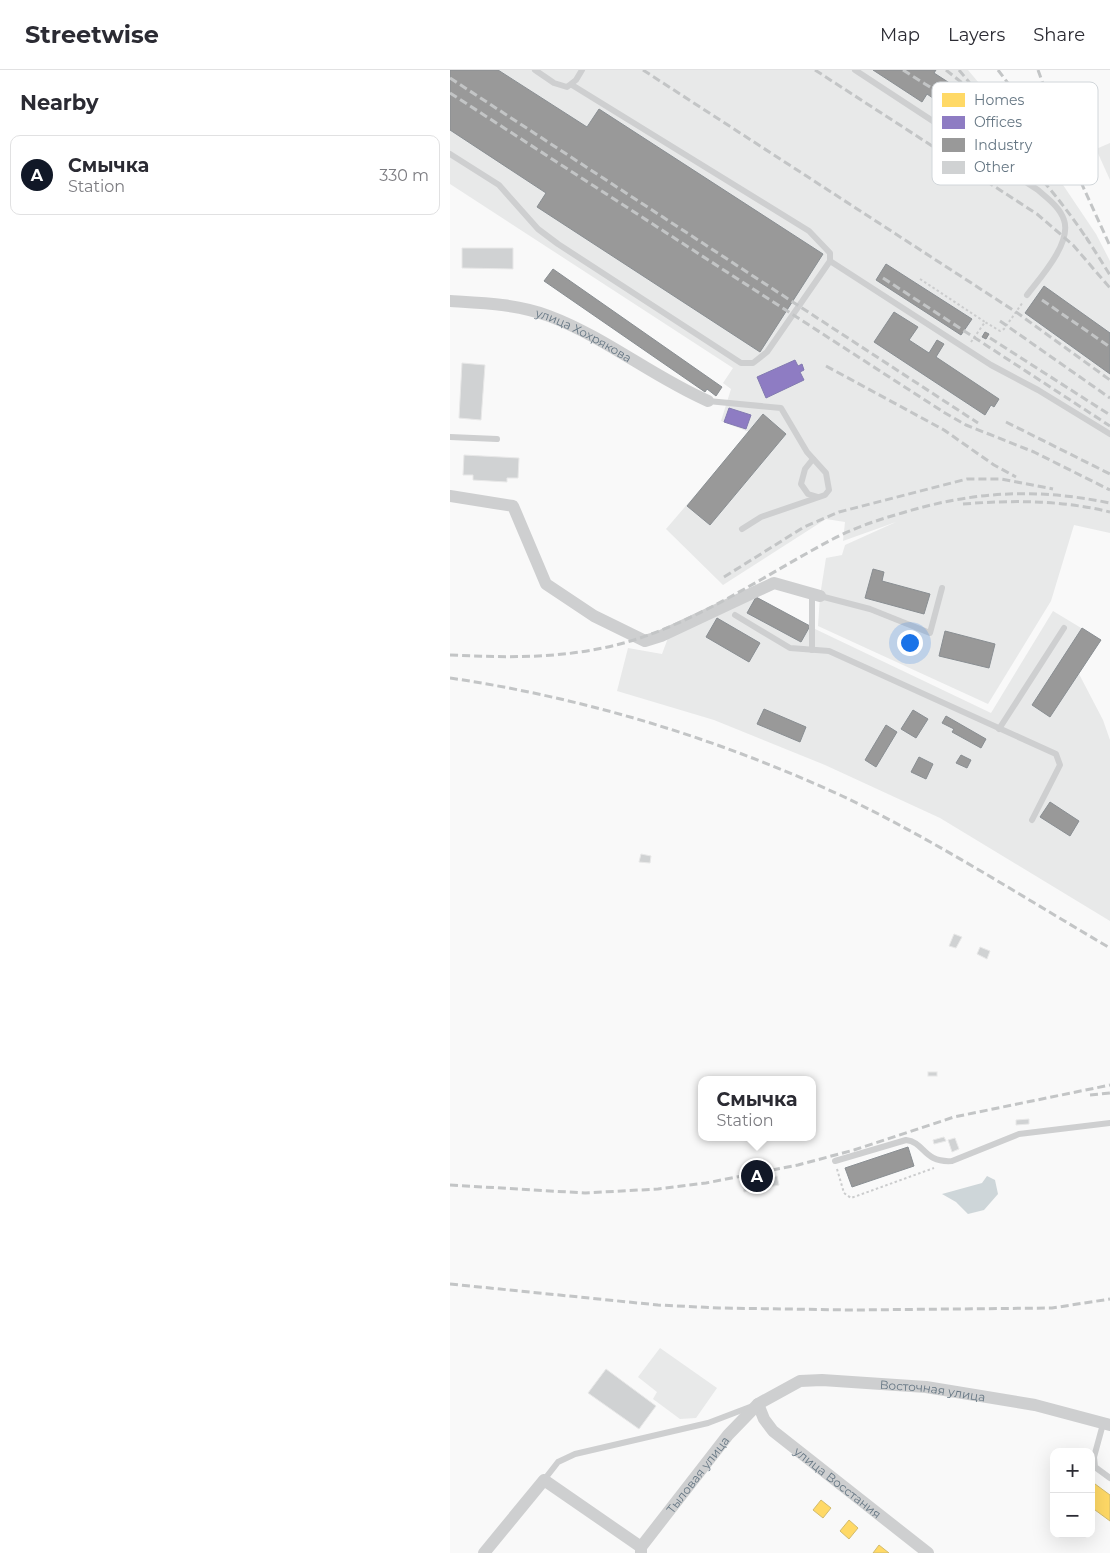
<!DOCTYPE html>
<meta charset="utf-8">
<style>
body{margin:0;font-family:Montserrat,sans-serif;background:#f7f7f7;color:#2b2b33}
.controls{position:absolute;right:15px;bottom:15px;display:grid;overflow:hidden;border-radius:10px;box-shadow:0 5px 20px #0002}
.controls button{width:45px;height:45px;display:grid;place-items:center;padding:0;border:0;border-bottom:1px solid #e1e1e2;background:#fff;color:#2b2b33;font:25px sans-serif}
.you{position:absolute;left:459px;top:572px;width:18px;height:18px;margin:-12px;border:4px solid #fff;border-radius:50%;background:#1a73e8;box-shadow:0 0 0 8px #1a73e833}
.badge{display:grid;place-items:center;width:32px;height:32px;border-radius:50%;background:#111827;color:#fff;font-size:16px;font-weight:700}
.pin{position:absolute;translate:-50% -50%;border:2px solid #fff;box-shadow:0 1px 5px #0006}
.popup{position:absolute;left:248px;top:1006px;width:118px;height:65px;box-sizing:border-box;display:grid;place-content:center;border-radius:10px;background:#fff;filter:drop-shadow(0 1px 4px #0005);font-size:16px;white-space:nowrap;color:#7c7c81}
.popup b{font-size:19px;color:#2b2b33}
.popup::after{content:'';position:absolute;left:50%;top:100%;margin-left:-10px;border:10px solid transparent;border-top-color:#fff}
.list{margin:0;padding:0;list-style:none}
h2{display:flex;justify-content:space-between;align-items:center;height:65px;margin:0;padding:0 20px;font-size:21px}
h2 small{font-size:16px;font-weight:400;color:#7c7c81}
.list li{display:grid;grid-template-columns:32px 1fr auto;gap:15px;align-items:center;box-sizing:border-box;height:80px;margin:0 10px 10px;padding:0 10px;border:1px solid #e1e1e2;border-radius:10px}
.list b{display:block;font-size:19px;white-space:nowrap}
.list p{margin:0;font-size:16px;white-space:nowrap;color:#7c7c81}
.list em{font-size:16px;font-style:normal;color:#7c7c81}
.map{position:relative;flex:none;width:660px;height:1483px;overflow:hidden}
header{display:flex;align-items:center;gap:30px;box-sizing:border-box;height:70px;padding:0 25px;background:#fff;border-bottom:1px solid #e1e1e2}
header strong{font-size:24px}
nav{display:flex;gap:28px;margin-inline-start:auto;font-size:18px}
main{display:flex}
aside{flex:1;background:#fff}
.map>svg:first-child{display:block}
.built{fill:#e8e9e9}
.water{fill:#ced6d9}
.homes{fill:#ffd966;stroke:#d1bb6f}
.offices{fill:#8e7cc3;stroke:#827ab0}
.industry{fill:#999;stroke:#898e92}
.building{fill:#d0d2d3;stroke:#e8e8e8}
.lines{fill:none;stroke-linecap:round;stroke-linejoin:round}
.path{stroke:#cbcccd;stroke-width:2;stroke-dasharray:2.5 2.5;stroke-linecap:butt}
.lane{stroke:#cecfd0;stroke-width:6}
.street{stroke:#cecfd0;stroke-width:12}
.rail{stroke:#c3c5c6;stroke-width:3;stroke-dasharray:8 4;stroke-linecap:butt}
.labels{text-anchor:middle;dominant-baseline:central;stroke-width:5;stroke-linejoin:round;paint-order:stroke}
.street-label{font-size:12px;fill:#657683;stroke:#fff}
.key{fill:#fff;stroke:#d1d6da;stroke-width:1}
.key-label{font-size:14px;fill:#657683}
</style>
<header>
<strong>Streetwise</strong>
<nav><a>Map</a><a>Layers</a><a>Share</a></nav>
</header>
<main>
<aside>
<h2>Nearby<small></small></h2>
<ul class="list">
<li><span class="badge">A</span><div><b>Смычка</b><p>Station</p></div><em>330 m</em></li>
</ul>
</aside>
<div class="map">
<svg width="660" height="1483" viewBox="0 0 660 1483">
<rect width="100%" height="100%" fill="#f9f9f9"/>
<g class="built">
<polygon points="0,0 518,0 607,106 646,164 660,191 660,463 624,455 601,531 538,634 368,556 370,526 376,488 392,485 395,475 446,452 393,471 395,452 376,449 273,515 216,459 299,362 271,351 281,319 273,313 283,298 0,114"/>
<polygon points="660,73 660,110 646,79"/>
<polygon points="306,527 363,558 541,643 603,541 651,570 629,604 653,650 660,670 660,851 490,748 375,695 264,650 167,621 178,578 212,584 218,568"/>
<polygon points="210,1278 267,1318 246,1348 230,1349 203,1329 207,1322 188,1307"/>
</g>
<polygon class="water" points="537,1106 545,1110 548,1124 534,1140 518,1144 506,1132 492,1124 532,1113"/>
<g class="homes">
<polygon points="641,1411 660,1425 660,1451 641,1437"/>
<polygon points="371,1430 381,1438 373,1448 363,1440"/>
<polygon points="399,1450 408,1458 399,1469 390,1461"/>
<polygon points="429,1475 439,1483 423,1483"/>
</g>
<g class="offices">
<polygon points="345,290 348,296 352,294 354,300 350,302 354,310 316,328 307,307"/>
<polygon points="279,338 301,345 296,359 274,352"/>
</g>
<g class="industry">
<polygon points="0,0 48,0 137,57 149,39 373,184 310,282 87,137 96,123 0,60"/>
<polygon points="423,0 486,0 484,3 512,21 500,40 477,24 472,32"/>
<polygon points="436,194 522,249 511,265 426,210"/>
<polygon points="103,199 272,317 266,326 257,319 255,322 94,211"/>
<polygon points="594,216 660,263 660,304 575,243"/>
<polygon points="444,242 468,257 459,270 479,283 487,270 494,274 486,287 549,329 544,337 541,335 535,345 424,272"/>
<polygon points="535,262 539,264 536,269 532,267"/>
<polygon points="313,344 336,364 260,455 237,436"/>
<polygon points="423,499 434,502 432,511 480,524 474,544 415,528"/>
<polygon points="306,527 360,556 351,572 297,543"/>
<polygon points="267,548 310,573 299,592 256,567"/>
<polygon points="632,558 651,570 600,647 582,635"/>
<polygon points="495,561 545,574 539,598 489,586"/>
<polygon points="314,639 356,657 350,672 307,654"/>
<polygon points="463,640 478,649 466,668 451,659"/>
<polygon points="496,646 536,669 531,678 502,662 504,659 492,653"/>
<polygon points="436,655 447,662 426,697 415,690"/>
<polygon points="511,685 521,690 517,698 506,693"/>
<polygon points="469,687 483,694 476,709 461,702"/>
<polygon points="600,732 629,751 620,766 590,747"/>
<polygon points="458,1077 464,1096 402,1117 395,1098"/>
</g>
<g class="building">
<polygon points="12,178 63,178 63,199 12,198"/>
<polygon points="12,293 35,295 31,350 9,348"/>
<polygon points="14,385 69,388 68,408 57,408 57,412 23,410 23,405 13,405"/>
<polygon points="191,784 201,786 200,793 189,792"/>
<polygon points="504,864 512,867 506,878 499,876"/>
<polygon points="530,877 540,881 537,889 527,884"/>
<rect x="478" y="1002" width="9" height="4"/>
<polygon points="579,1049 579,1054 566,1055 566,1050"/>
<polygon points="494,1067 496,1071 484,1074 483,1070"/>
<polygon points="505,1068 509,1079 502,1082 498,1070"/>
<polygon points="327,1106 329,1115 294,1122 292,1112"/>
<polygon points="156,1299 206,1336 189,1359 138,1323"/>
</g>
<g class="lines">
<g class="path">
<polyline points="470,209 535,252"/>
<polyline points="521,272 535,252 550,261 554,259 573,232"/>
<polyline points="387,1099 394,1123 401,1128 484,1098"/>
</g>
<g class="lane">
<polyline points="85,0 104,13 117,17 126,10 132,0"/>
<path d="M405 0 588 120C597 128 610 137 614 150 622 173 590 208 577 225"/>
<polyline points="122,15 359,161 380,183 380,191 541,295 588,320 660,364"/>
<polyline points="0,84 49,115 88,159 108,174 291,293 303,293 317,282 380,191"/>
<polyline points="258,331 331,338 357,382 376,403 379,420 375,425 311,447 292,459"/>
<polyline points="0,367 47,369"/>
<polyline points="363,389 355,399 351,414 358,424 368,427"/>
<polyline points="362,524 362,580"/>
<polyline points="370,526 420,539 480,563 492,518"/>
<polyline points="285,545 340,578 379,581 606,684 610,695 582,750"/>
<polyline points="549,659 614,558"/>
<path d="M385 1091 456 1070C475 1072 473 1093 502 1091L569 1064 660 1053"/>
<polyline points="653,1354 644,1387 645,1397 660,1408"/>
<polyline points="94,1410 108,1392 125,1384 258,1353 300,1337"/>
</g>
<g class="street">
<path id="s1" d="M0 231C33 233 67 234 99 246 155 267 203 307 258 331"/>
<polyline points="0,426 63,436 96,514 144,546 195,571 211,566 324,513 370,526"/>
<path id="s2" d="M308 1334 314 1349 323 1361 478 1483"/>
<path id="s3" d="M191 1477 278 1365 308 1334 350 1311 372 1310 476 1317 585 1335 660 1355"/>
<polyline points="34,1483 94,1410 191,1477 191,1483"/>
</g>
<g class="rail">
<polyline points="193,0 566,242 660,310"/>
<polyline points="365,0 587,144 623,175 660,218"/>
<path d="M453 0C481 18 510 35 536 55 577 89 610 128 639 172"/>
<polyline points="496,0 516,16"/>
<polyline points="509,0 590,98"/>
<polyline points="548,0 615,88"/>
<polyline points="588,0 620,88 660,176"/>
<polyline points="0,8 528,353"/>
<polyline points="0,23 495,343 516,355 584,382 660,420"/>
<polyline points="636,167 660,205"/>
<polyline points="433,208 660,356"/>
<polyline points="592,230 660,277"/>
<polyline points="550,251 660,328"/>
<polyline points="540,268 660,345"/>
<polyline points="376,296 494,360 544,395 566,407"/>
<polyline points="556,352 660,404"/>
<path d="M513 434C563 430 611 430 660 442"/>
<polyline points="274,507 354,457 389,442 517,409 551,409 603,419"/>
<path d="M0 585C64 588 125 589 187 569 257 546 317 504 381 470 404 458 427 450 452 443 524 421 586 418 660 433"/>
<path d="M0 608C135 628 266 668 390 725 483 769 571 826 660 878"/>
<polyline points="640,1025 660,1023"/>
<polyline points="0,1115 135,1123 208,1119 256,1113 348,1095 404,1080 504,1047 660,1015"/>
<polyline points="0,1214 208,1235 269,1238 403,1240 602,1238 660,1229"/>
</g>
</g>
<g class="labels">
<g class="street-label">
<text stroke="none"><textPath href="#s1" startOffset="140">улица Хохрякова</textPath></text>
<text stroke="none"><textPath href="#s3" startOffset="366">Восточная улица</textPath></text>
<text stroke="none"><textPath href="#s3" startOffset="92">Тыловая улица</textPath></text>
<text stroke="none"><textPath href="#s2" startOffset="114">улица Восстания</textPath></text>
</g>
</g>
<rect x="482" y="12" width="166" height="103" rx="8" class="key"/>
<rect x="492" y="23" width="23" height="14" fill="#ffd966"/>
<rect x="492" y="46" width="23" height="13" fill="#8e7cc3"/>
<rect x="492" y="68" width="23" height="14" fill="#999"/>
<rect x="492" y="91" width="23" height="13" fill="#d0d2d3"/>
<g class="key-label">
<text x="524" y="35">Homes</text>
<text x="524" y="57">Offices</text>
<text x="524" y="80">Industry</text>
<text x="524" y="102">Other</text>
</g>
</svg>
<div class="controls">
<button>+</button>
<button>−</button>
</div>
<div class="you"></div>
<div class="pin badge" style="left:307px;top:1106px">A</div>
<div class="popup"><b>Смычка</b>Station</div>
</div>
</main>
